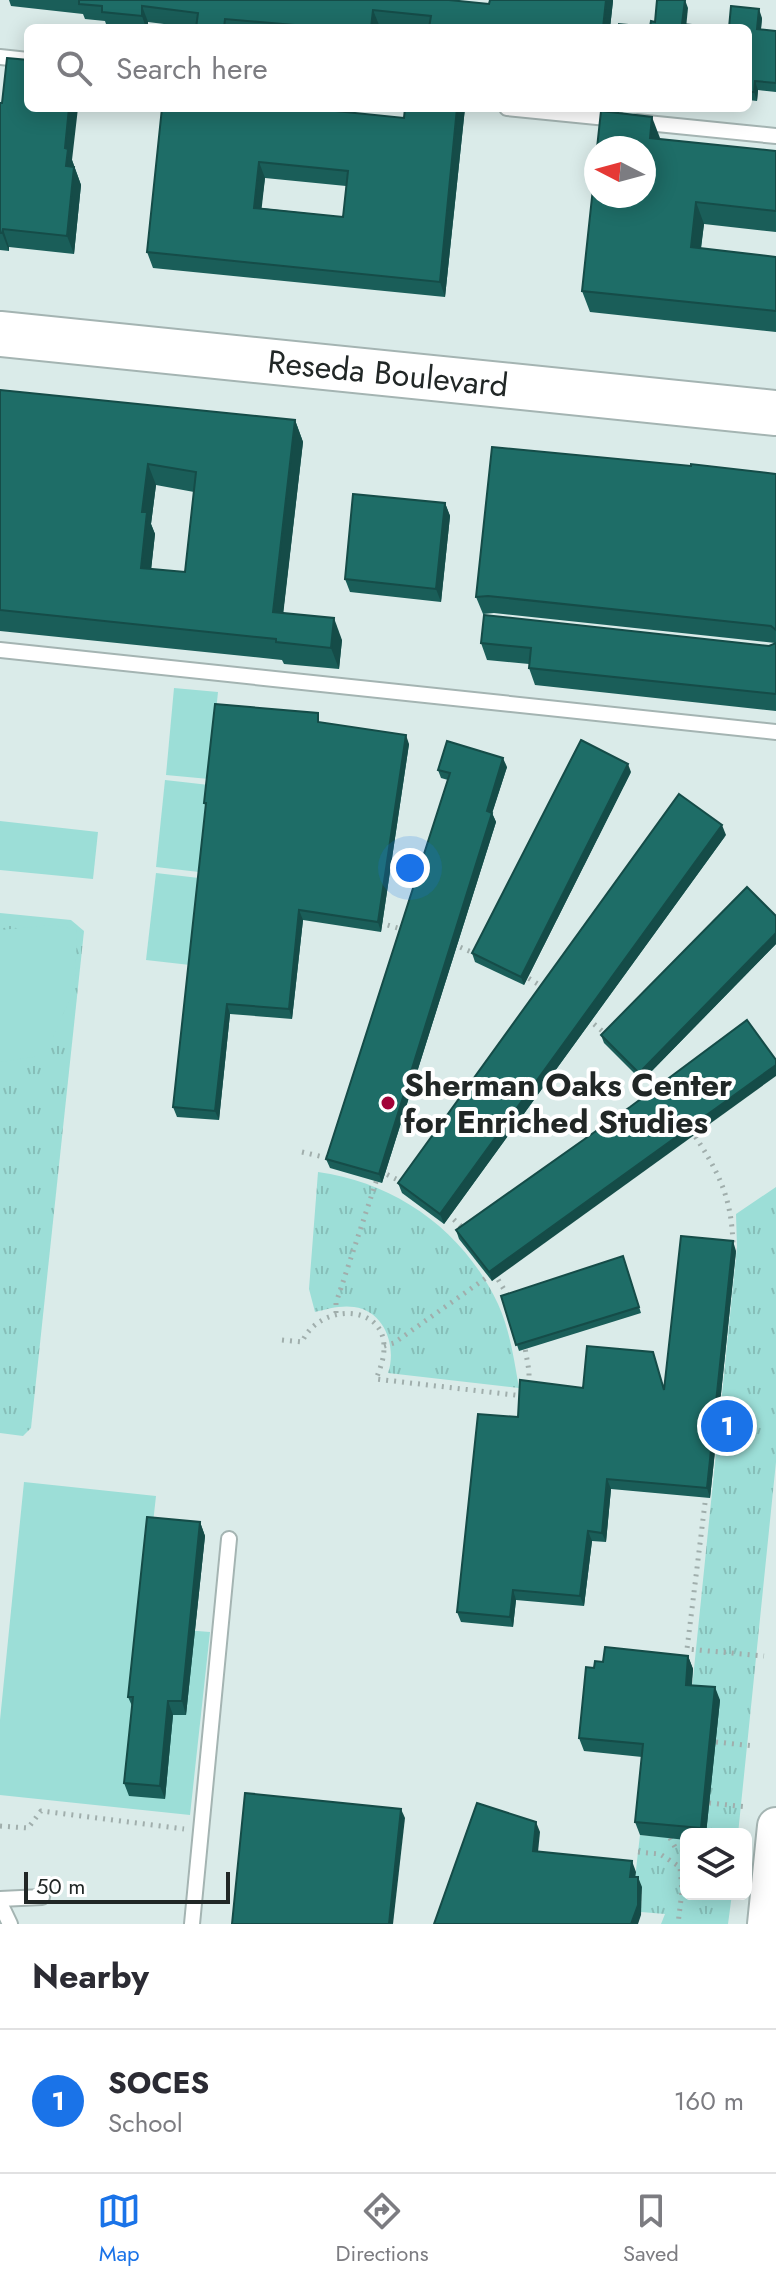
<!DOCTYPE html>
<style>
body{margin:0;font-family:Jost,sans-serif;background:#f7f7f7;color:#2b2b33}
.controls{position:absolute;right:24px;bottom:24px;display:grid;overflow:hidden;border-radius:12px;box-shadow:0 4px 20px #0003}
.controls button{width:72px;height:72px;display:grid;place-items:center;padding:0;border:0;border-bottom:2px solid #e1e1e2;background:#fff;color:#2b2b33;font:40px sans-serif}
.compass{position:absolute;left:584px;top:136px;width:72px;height:72px;border-radius:50%;background:#fff;box-shadow:0 4px 20px #0003;rotate:276deg}
.scale{position:absolute;left:24px;bottom:20px;width:206px;box-sizing:border-box;padding-left:8px;border:4px solid #212726;border-top:0;font-size:22px;line-height:28px;white-space:nowrap;color:#212726;-webkit-text-stroke:6px #fff;paint-order:stroke}
.you{position:absolute;left:410px;top:868px;width:28px;height:28px;margin:-20px;border:6px solid #fff;border-radius:50%;background:#1a73e8;box-shadow:0 0 0 12px #1a73e833}
.badge{display:grid;place-items:center;width:52px;height:52px;border-radius:50%;background:#1a73e8;color:#fff;font-size:26px;font-weight:700}
.pin{position:absolute;translate:-50% -50%;border:4px solid #fff;box-shadow:0 2px 8px #0006}
.list{margin:0;padding:0;list-style:none}
h2{display:flex;justify-content:space-between;align-items:center;height:104px;margin:0;padding:0 32px;font-size:34px}
h2 small{font-size:26px;font-weight:400;color:#7c7c81}
.list li{display:grid;grid-template-columns:52px 1fr auto;gap:24px;align-items:center;box-sizing:border-box;height:144px;padding:0 32px;border-top:2px solid #e1e1e2}
.list b{display:block;font-size:30px;white-space:nowrap}
.list p{margin:0;font-size:26px;white-space:nowrap;color:#7c7c81}
.list em{font-size:26px;font-style:normal;color:#7c7c81}
.icon{flex:none;width:44px;height:44px;fill:none;stroke:currentColor;stroke-width:2;stroke-linecap:round;stroke-linejoin:round}
.map{position:relative;flex:none;width:776px;height:1924px;overflow:hidden}
.search{position:absolute;background:#fff;box-shadow:0 4px 20px #0003;left:24px;right:24px;top:24px;height:88px;display:flex;align-items:center;gap:20px;box-sizing:border-box;padding:0 28px;border-radius:12px;color:#7c7c81;font-size:30px}
.sheet{height:248px;background:#fff}
nav{display:flex;justify-content:space-around;align-items:center;box-sizing:border-box;height:112px;border-top:2px solid #e1e1e2;background:#fff;font-size:22px;color:#7c7c81}
nav a{display:grid;justify-items:center;gap:4px}
nav .on{color:#1a73e8}
.map>svg:first-child{display:block}
.grass{fill:url(#grass-tufts)}
.garden{fill:#9cded7}
.lines{fill:none;stroke-linecap:round;stroke-linejoin:round}
.service-casing{stroke:#a4b4b2;stroke-width:18}
.tertiary-casing{stroke:#a4b4b2;stroke-width:40}
.primary-casing{stroke:#a4b4b2;stroke-width:48}
.path{stroke:#a0aeac;stroke-width:5;stroke-dasharray:2 6;stroke-linecap:butt}
.service{stroke:#fff;stroke-width:14}
.tertiary{stroke:#fff;stroke-width:36}
.primary{stroke:#fff;stroke-width:44}
.wall{fill:#1a5e59;fill-rule:evenodd}
.shaded-wall{fill:#154c48}
.building{fill:#1e6d67;stroke:#154c48;stroke-width:2;fill-rule:evenodd}
.poi-dot{fill:#a20238;stroke:#fff;stroke-width:3}
.labels{text-anchor:middle;dominant-baseline:central;stroke-width:8;stroke-linejoin:round;paint-order:stroke}
.street-label{font-size:32px;fill:#212726;stroke:#fff}
.poi-label{font-size:32px;font-weight:bold;fill:#212726;stroke:#fff;text-anchor:start}
</style>
<div class="map">
<svg width="776" height="1924" viewBox="0 0 776 1924">
<defs>
<pattern id="grass-tufts" width="24" height="20" patternUnits="userSpaceOnUse" patternTransform="scale(2)"><rect width="24" height="20" fill="#9cded7"/><path d="M3 7l-1-3M5 7V3M7 7l1-3M15 17l-1-3M17 17v-4M19 17l1-3" fill="none" stroke="#86beb8"/></pattern>
</defs>
<rect width="100%" height="100%" fill="#daebe9"/>
<g class="grass">
<polygon points="0,913 71,920 84,931 31,1428 23,1436 0,1433"/>
<path d="M318 1172C397 1183 464 1231 498 1304 510 1330 514 1360 519 1388L388 1373C397 1347 385 1311 354 1307 341 1305 327 1309 315 1312L309 1289Z"/>
<polygon points="776,1187 776,1462 738,1834 706,1834 691,1698 737,1247 736,1214"/>
<polygon points="640,1835 686,1839 686,1894 732,1894 728,1924 661,1924 665,1914 641,1912 642,1888 634,1887"/>
</g>
<g class="garden">
<polygon points="174,688 218,692 209,779 166,775"/>
<polygon points="165,780 209,785 199,872 156,867"/>
<polygon points="0,821 98,832 93,879 0,870"/>
<polygon points="156,873 199,878 190,965 146,960"/>
<polygon points="54,925 77,930 75,988 53,1037 34,1057 0,1062 0,930"/>
<polygon points="24,1482 156,1496 143,1613 147,1627 210,1632 190,1815 0,1795 0,1720"/>
</g>
<g class="lines">
<defs>
<g id="service">
<polyline points="0,57 28,60"/>
<polyline points="507,108 617,119"/>
<polyline points="637,122 776,136"/>
<polyline points="0,650 776,732"/>
<polyline points="0,1899 42,1897"/>
<polyline points="0,1903 10,1924"/>
<polyline points="192,1924 229,1539"/>
</g>
<polyline id="tertiary" points="766,1924 776,1826"/>
<g id="primary">
<path id="s1" d="M0 334 776 413"/>
</g>
</defs>
<use href="#service" class="service-casing"/>
<use href="#tertiary" class="tertiary-casing"/>
<use href="#primary" class="primary-casing"/>
<g class="path">
<polyline points="380,923 405,930"/>
<polyline points="453,944 476,954"/>
<polyline points="522,974 544,988"/>
<polyline points="588,1019 608,1036"/>
<polyline points="645,1070 662,1090"/>
<path d="M691 1130C718 1171 732 1196 733 1246"/>
<polyline points="302,1152 332,1159"/>
<polyline points="380,1171 404,1183"/>
<polyline points="448,1214 464,1229"/>
<polyline points="494,1273 510,1299"/>
<polyline points="336,1313 336,1303 378,1176"/>
<path d="M282 1340 302 1342C319 1303 385 1303 384 1348 384 1359 380 1369 376 1379L523 1396"/>
<polyline points="524,1342 529,1371 529,1388"/>
<polyline points="384,1346 394,1343 493,1273"/>
<polyline points="706,1495 687,1649 764,1656"/>
<polyline points="716,1742 754,1746"/>
<polyline points="709,1803 748,1807"/>
<polyline points="0,1826 28,1828 41,1811 184,1829"/>
<polyline points="670,1838 675,1847 686,1851"/>
<polyline points="638,1852 660,1854 680,1867 682,1891 678,1924"/>
</g>
<use href="#service" class="service"/>
<use href="#tertiary" class="tertiary"/>
<use href="#primary" class="primary"/>
</g>
<g class="wall">
<polygon points="9,0 452,0 489,4 490,0 613,0 613,1 610,28 404,28 379,25 379,28 196,28 148,22 148,28 113,28 107,27 105,21 85,19 83,14 11,6"/>
<polygon points="762,18 761,29 776,31 776,92 758,90 757,101 748,100 748,28"/>
<polygon points="0,103 72,160 81,185 74,254 9,247 9,251 0,250"/>
<path d="M162 108 404 118 405 108H465L445 297 153 268 147 252ZM265 178 346 186 343 217 261 208Z"/>
<polygon points="660,139 776,151 776,232 704,224 701,249 776,257 776,332 590,312 582,291"/>
<path d="M0 390 295 420 303 442 283 613 342 640 339 669 284 664 282 660 0 631ZM156 485 194 492 185 572 151 569 155 534 151 524Z"/>
<polygon points="691,466 776,474 776,711 535,685 529,668 529,664 487,660 481,643 769,646 775,643 494,613 483,614 476,597"/>
<polygon points="445,503 450,516 441,602 350,592 345,579"/>
<polygon points="322,722 409,744 381,932 303,920 292,1019 230,1014 219,1120 177,1117 173,1107 206,807 204,803"/>
<polygon points="507,767 492,813 496,822 382,1183 330,1168 326,1159 448,780 441,778 438,770"/>
<polygon points="631,772 524,985 475,962 472,953"/>
<polygon points="726,835 444,1224 402,1193 398,1183"/>
<polygon points="776,916 776,944 642,1081 604,1043 601,1035"/>
<polygon points="630,1107 492,1281 459,1239 456,1230"/>
<polygon points="736,1251 710,1498 611,1489 606,1542 592,1541 584,1606 516,1600 513,1627 461,1622 457,1612 518,1417 583,1388 664,1388"/>
<polygon points="623,1256 641,1313 519,1351 501,1296"/>
<polygon points="200,1522 205,1536 186,1715 173,1715 165,1799 129,1796 124,1783 132,1706 128,1697"/>
<polygon points="688,1656 693,1669 692,1685 720,1700 706,1834 686,1834 686,1840 640,1835 635,1822 642,1757 584,1751 579,1738 594,1668 603,1662"/>
</g>
<g class="shaded-wall">
<polygon points="606,0 613,0 613,1 610,28 603,28"/>
<polygon points="685,0 688,8 686,28 682,24"/>
<polygon points="142,6 148,22 148,28 146,28 142,16"/>
<polygon points="759,9 762,18 760,38 757,29"/>
<polygon points="373,10 379,25 379,28 371,28"/>
<polygon points="755,81 758,90 757,101 754,92"/>
<polygon points="69,108 78,108 72,160 81,185 74,254 67,236 65,148"/>
<polygon points="457,108 465,108 445,297 440,282"/>
<polygon points="652,117 660,138 650,138"/>
<polygon points="259,162 265,178 260,223 254,208"/>
<polygon points="696,202 704,224 698,269 691,247"/>
<polygon points="3,229 9,247 9,251 2,233"/>
<polygon points="295,420 303,442 281,633 273,612"/>
<polygon points="148,464 156,485 151,524 155,534 149,589 141,568 142,512"/>
<polygon points="445,503 450,516 441,602 436,589"/>
<polygon points="334,618 342,640 339,669 331,648"/>
<polygon points="406,735 409,744 381,932 378,922"/>
<polygon points="503,758 507,767 490,820 487,811"/>
<polygon points="628,764 631,772 524,985 521,977"/>
<polygon points="492,813 496,822 382,1183 379,1174"/>
<polygon points="722,825 726,835 444,1224 440,1214"/>
<polygon points="299,910 303,920 292,1019 289,1009"/>
<polygon points="776,933 776,944 642,1081 639,1073"/>
<polygon points="227,1004 230,1014 219,1120 215,1111"/>
<polygon points="776,1065 776,1076 492,1281 489,1272"/>
<polygon points="733,1241 736,1251 710,1498 707,1488"/>
<polygon points="607,1479 611,1489 606,1542 602,1533"/>
<polygon points="200,1522 205,1536 186,1715 182,1701"/>
<polygon points="588,1531 592,1541 584,1606 580,1596"/>
<polygon points="513,1590 516,1600 513,1627 510,1617"/>
<polygon points="688,1656 693,1669 690,1698 686,1685"/>
<polygon points="715,1687 720,1700 706,1834 703,1834 701,1828"/>
<polygon points="168,1701 173,1715 165,1799 160,1786"/>
<polygon points="401,1809 405,1818 393,1924 389,1924"/>
<polygon points="536,1822 540,1832 537,1862 533,1851"/>
<polygon points="632,1861 636,1872 634,1887 630,1877"/>
<polygon points="638,1877 642,1887 641,1915 638,1924 631,1924"/>
</g>
<g class="building">
<polygon points="79,0 449,0 489,4 490,0 606,0 603,28 558,27 557,28 429,28 431,16 373,10 371,28 329,28 225,19 224,28 196,28 198,13 142,6 142,16 102,12 102,6 79,4"/>
<polygon points="657,0 685,0 682,24 722,28 619,28 619,24 650,27 651,21 655,22"/>
<polygon points="731,6 759,9 757,29 776,31 776,83 755,81 754,92 748,92 748,28 729,28"/>
<polygon points="7,58 28,60 28,108 69,108 65,148 68,149 66,166 74,167 67,236 3,229 2,233 0,233 0,103 2,103"/>
<path d="M162 108H306L404 118 405 108H457L440 282 147 252ZM259 162 348 171 343 217 254 208Z"/>
<polygon points="601,111 652,117 650,138 776,151 776,211 696,202 691,247 776,257 776,311 582,291 596,160 596,196 644,196 644,148 597,148"/>
<path d="M0 390 295 420 273 612 334 618 331 648 276 642V639L0 610ZM148 464 196 472 185 572 141 568 147 512H142Z"/>
<polygon points="492,447 691,466 691,464 776,474 776,630 771,626 488,596 476,597"/>
<polygon points="353,494 445,503 436,589 345,579"/>
<polygon points="484,615 769,646 776,643 776,694 529,668 531,648 481,643"/>
<polygon points="215,704 318,713 318,722 406,735 378,922 299,910 289,1009 227,1004 215,1111 173,1107 206,803 204,803"/>
<polygon points="581,740 628,764 521,977 472,953"/>
<polygon points="447,741 503,758 487,811 492,813 379,1174 326,1159 450,773 438,770"/>
<polygon points="679,794 722,825 440,1214 398,1183"/>
<polygon points="747,887 776,916 776,933 639,1073 601,1035"/>
<polygon points="747,1020 776,1060 776,1065 489,1272 456,1230 630,1107"/>
<polygon points="681,1236 733,1241 707,1488 607,1479 602,1533 588,1531 580,1596 513,1590 510,1617 457,1612 478,1414 518,1417 520,1380 583,1388 587,1346 653,1352 664,1390"/>
<polygon points="623,1256 639,1307 516,1345 501,1296"/>
<polygon points="147,1517 200,1522 182,1701 168,1701 160,1786 124,1783 133,1697 128,1697"/>
<polygon points="605,1647 688,1656 686,1685 715,1687 701,1828 635,1822 643,1744 579,1738 586,1667 594,1668 595,1661 603,1662"/>
<polygon points="245,1793 401,1809 389,1924 232,1924"/>
<polygon points="477,1803 536,1822 533,1851 632,1861 630,1877 638,1877 638,1905 631,1924 434,1924"/>
</g>
<circle class="poi-dot" cx="388" cy="1103" r="8"/>
<g class="labels">
<g class="street-label">
<text stroke="none"><textPath href="#s1" startOffset="390">Reseda Boulevard</textPath></text>
</g>
<g class="poi-label">
<text x="404" y="1085">Sherman Oaks Center<tspan x="404" dy="37">for Enriched Studies</tspan></text>
</g>
</g>
</svg>
<div class="controls">
<button><svg class="icon" aria-label="layers" viewBox="0 0 24 24"><path d="M12 4l9 5-9 5-9-5zM3 14l9 5 9-5"/></svg></button>
</div>
<svg class="compass" viewBox="-18 -18 36 36"><path d="M0-13l5 13h-10z" fill="#e53935"/><path d="M0 13l5-13h-10z" fill="#7c7c81"/></svg>
<div class="scale">50 m</div>
<div class="you"></div>
<div class="pin badge" style="left:727px;top:1426px">1</div>
<div class="search"><svg class="icon" aria-label="search" viewBox="0 0 24 24"><circle cx="10" cy="10" r="6"/><path d="M15 15l6 6"/></svg>Search here</div>
</div>
<section class="sheet">
<h2>Nearby<small></small></h2>
<ul class="list">
<li><span class="badge">1</span><div><b>SOCES</b><p>School</p></div><em>160 m</em></li>
</ul>
</section>
<nav>
<a class="on"><svg class="icon" aria-label="map" viewBox="0 0 24 24"><path d="M3 6l6-2 6 2 6-2v14l-6 2-6-2-6 2zM9 4v14M15 6v14"/></svg>Map</a>
<a><svg class="icon" aria-label="directions" viewBox="0 0 24 24"><path d="M12 3l9 9-9 9-9-9zM9 14v-3h6M13 9l2 2-2 2"/></svg>Directions</a>
<a><svg class="icon" aria-label="saved" viewBox="0 0 24 24"><path d="M7 4h10v16l-5-4-5 4z"/></svg>Saved</a>
</nav>
